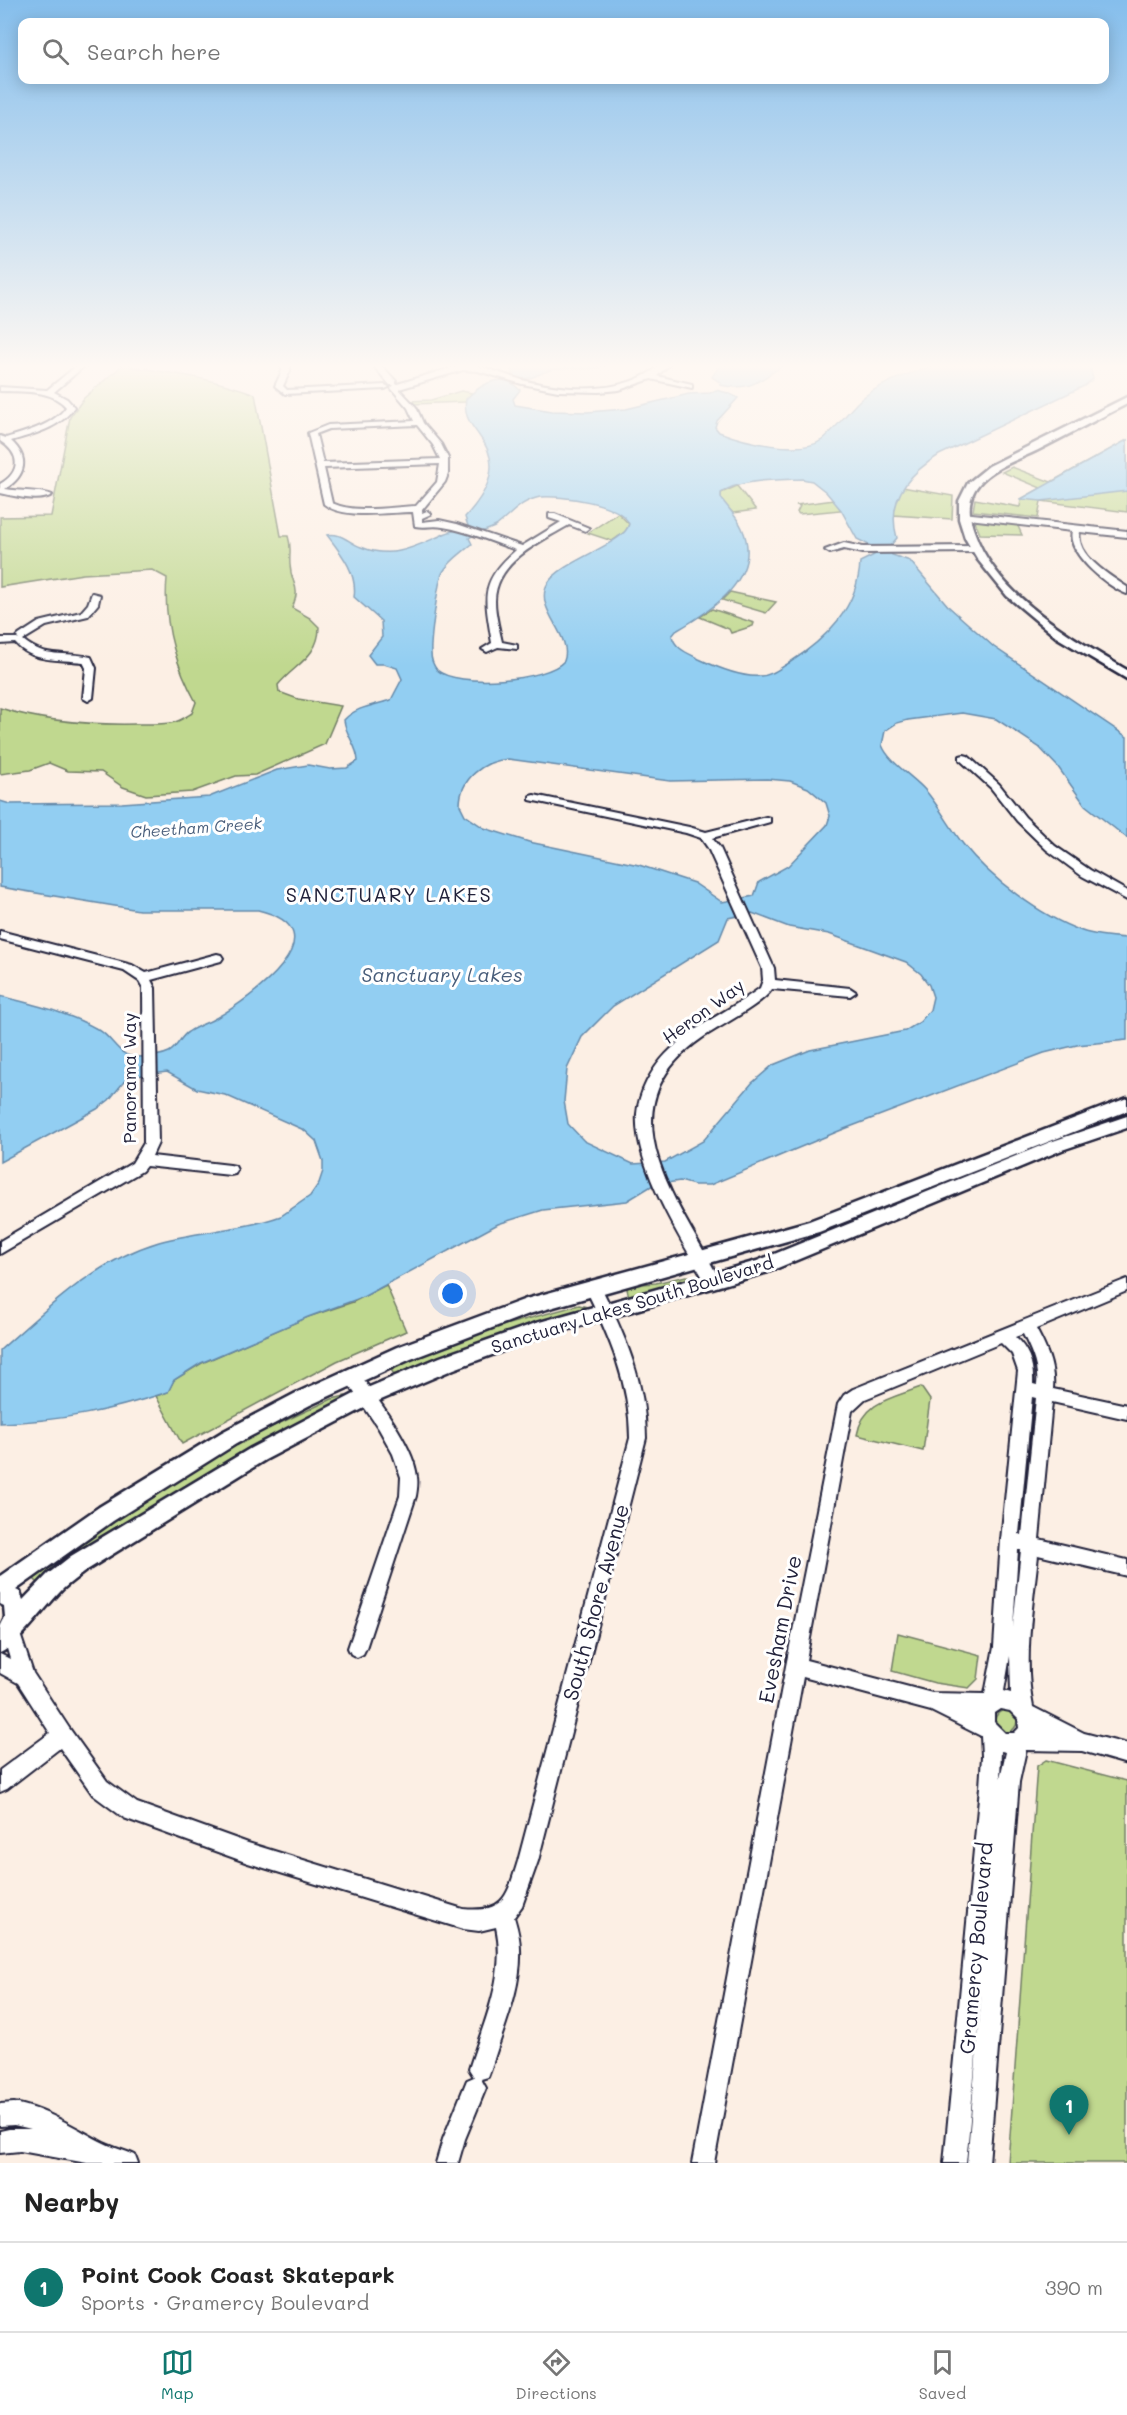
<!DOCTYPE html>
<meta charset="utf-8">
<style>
body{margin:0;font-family:Mali,sans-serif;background:#f6f6f6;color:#222}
.you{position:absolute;left:453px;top:1294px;width:21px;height:21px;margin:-15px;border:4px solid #fff;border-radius:50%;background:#1a73e8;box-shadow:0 0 0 9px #1a73e833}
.badge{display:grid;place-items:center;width:39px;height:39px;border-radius:50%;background:#0f766e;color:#fff;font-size:20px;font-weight:700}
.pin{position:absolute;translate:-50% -50px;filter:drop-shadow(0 2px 3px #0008)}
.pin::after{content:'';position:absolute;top:32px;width:21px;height:18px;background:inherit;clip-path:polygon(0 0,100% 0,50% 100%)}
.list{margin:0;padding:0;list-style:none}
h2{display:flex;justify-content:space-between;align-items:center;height:78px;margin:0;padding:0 24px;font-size:26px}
h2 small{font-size:20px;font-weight:400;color:#767676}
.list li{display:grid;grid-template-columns:39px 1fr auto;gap:18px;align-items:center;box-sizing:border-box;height:90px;padding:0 24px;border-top:2px solid #e0e0e0}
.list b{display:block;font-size:22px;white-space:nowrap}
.list p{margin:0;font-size:20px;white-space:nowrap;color:#767676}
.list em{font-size:20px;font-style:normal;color:#767676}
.icon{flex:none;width:33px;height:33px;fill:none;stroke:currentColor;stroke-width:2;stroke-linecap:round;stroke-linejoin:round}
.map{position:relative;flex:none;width:1127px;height:2163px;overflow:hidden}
.search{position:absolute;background:#fff;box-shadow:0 3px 15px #0003;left:18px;right:18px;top:18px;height:66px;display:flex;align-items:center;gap:15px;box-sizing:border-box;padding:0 21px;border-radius:12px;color:#767676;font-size:22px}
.sheet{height:168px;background:#fff}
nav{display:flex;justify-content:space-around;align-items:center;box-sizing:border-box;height:84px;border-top:2px solid #e0e0e0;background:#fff;font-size:16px;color:#767676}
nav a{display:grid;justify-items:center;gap:3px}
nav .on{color:#0f766e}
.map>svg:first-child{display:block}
.green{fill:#c0d88f;stroke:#717d65;stroke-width:1.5}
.water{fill:#92cef2;stroke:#6589a9;stroke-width:1.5;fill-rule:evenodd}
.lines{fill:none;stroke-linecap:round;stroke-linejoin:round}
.minor-casing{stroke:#22223b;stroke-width:4}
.tertiary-casing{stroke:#22223b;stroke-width:5}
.minor{fill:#fff;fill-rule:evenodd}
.tertiary{fill:#fff;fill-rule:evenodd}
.labels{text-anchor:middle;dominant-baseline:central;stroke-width:6;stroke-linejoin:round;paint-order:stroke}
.far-water-label{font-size:16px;font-style:italic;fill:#495e7b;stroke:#fff}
.street-label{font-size:18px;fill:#22223b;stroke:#fff}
.neighbourhood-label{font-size:20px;letter-spacing:1.5px;fill:#22223b;stroke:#fff}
.water-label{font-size:20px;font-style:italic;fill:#495e7b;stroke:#fff}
.near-street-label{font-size:21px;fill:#22223b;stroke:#fff}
</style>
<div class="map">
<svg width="1127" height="2163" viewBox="0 0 1127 2163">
<rect width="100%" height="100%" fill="#fcefe4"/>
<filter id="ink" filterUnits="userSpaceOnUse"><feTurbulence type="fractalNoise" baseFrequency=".0167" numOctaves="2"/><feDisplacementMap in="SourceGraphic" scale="12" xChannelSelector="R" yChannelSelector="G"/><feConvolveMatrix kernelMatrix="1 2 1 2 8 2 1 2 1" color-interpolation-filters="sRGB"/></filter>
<g filter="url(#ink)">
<g class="green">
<path d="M125 363H133L132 367C174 373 215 379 255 394L281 536H288C292 548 289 554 290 565 291 586 302 585 292 608L310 618 319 627C319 657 294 665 278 685L279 692 298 699 341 706 325 744 255 775 236 776 192 792 146 795 123 787 101 772 68 771 49 763 30 770 0 774V708C44 722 92 725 138 724 150 724 164 725 175 722 181 720 187 716 192 713L196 702C175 664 163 622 167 578L152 570 83 574 0 587V517L51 516 70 417 84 398Z"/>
<polygon points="461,391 472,393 465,402 413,404 410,401 431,400"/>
<polygon points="1127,440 1127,512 1041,501 1038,518 973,511 975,499 1020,507 1021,499 1041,488 1002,472 1012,467 1051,482"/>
<polygon points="737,486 756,510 733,513 721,500 721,493"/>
<polygon points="902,487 953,496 952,519 893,515 895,504"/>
<polygon points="834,500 841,510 799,514 797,512 800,506 796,505"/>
<polygon points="618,513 629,524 626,531 612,541 588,533"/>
<polygon points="981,520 1016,522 1022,535 980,534 975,522"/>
<polygon points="730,592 776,602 766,613 722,600"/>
<polygon points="712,609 754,623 753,626 731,633 729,629 700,617"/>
<polygon points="686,1276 692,1277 682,1284 629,1297 626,1285 656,1283"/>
<polygon points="386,1285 406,1331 337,1361 182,1444 156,1396 168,1392 174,1380 202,1363 308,1317 353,1302"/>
<polygon points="579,1305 587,1307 396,1378 389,1366 464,1336"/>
<path d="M921 1387 930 1400 923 1451 857 1435C863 1401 893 1398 921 1387Z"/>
<polygon points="345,1396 351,1397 39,1584 33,1578 88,1536 235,1444 332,1399"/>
<path d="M1035 1408H1036L1024 1526C1020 1502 1023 1428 1035 1408Z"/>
<polygon points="898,1633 981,1655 978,1679 969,1688 935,1683 892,1671"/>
<circle cx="1006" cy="1721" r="11"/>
<polygon points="1046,1760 1127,1781 1127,2163 1008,2163 1037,1766"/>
</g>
<g class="water">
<path d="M508 363H612C591 373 576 366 556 369 537 371 535 383 511 377L513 374Z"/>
<path d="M721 363H787C760 379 754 392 720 385L721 383 712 377Z"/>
<path d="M939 363H1089L1093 379 1084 386 939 455C908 474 886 500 897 538L889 547 892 555 910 561 949 607 994 647 1127 737V838L1085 805 1058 767 1039 747 996 719 962 713 908 720 897 723 885 731 882 745C889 763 913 776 926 791 940 808 950 827 963 844 990 878 1040 916 1082 931 1096 936 1112 937 1127 938V1040L1077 1045 1044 1053 839 1131 710 1185H694L680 1181 653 1185 627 1201 543 1210 498 1224 363 1297 308 1317 201 1363 174 1380 168 1392C109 1411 63 1421 0 1423V1350C49 1307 95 1261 159 1242 199 1231 242 1230 281 1216L310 1196 319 1183 323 1171V1161L316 1141 304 1130 225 1095 197 1089 167 1072 128 1077 109 1100 97 1109 0 1162V996C34 1005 68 1012 99 1030 113 1038 120 1059 138 1057 147 1057 161 1056 169 1052 177 1048 180 1037 188 1032 197 1026 207 1023 216 1018 250 999 345 931 258 910H139L0 887V801L10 804 122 803 209 797 277 770 308 765 330 769 347 768 358 761C357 744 346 737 344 720 355 707 375 705 391 700L402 679 397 668 384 664H375L368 655 382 637 381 621 354 597C358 573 340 552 327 535 341 532 349 543 361 547 392 560 414 547 442 535 451 530 459 531 468 526L465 517C486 494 503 466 480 437 471 424 463 416 466 399 477 388 497 373 513 384 516 386 517 388 520 390L513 399 515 405 552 411 587 412 626 409 689 394 710 393 716 390 728 393 738 398 717 421 715 427 719 432C742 441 800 456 822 440 836 429 847 412 860 400 882 381 913 373 939 363ZM802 479 812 481 826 492 841 510 857 539 873 547 874 555 860 562C858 608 826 639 789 663 780 668 771 676 760 676 741 678 716 667 699 659 688 653 675 649 672 636L676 631C711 611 764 577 742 528 737 517 728 508 721 498V493C738 479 780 480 802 479ZM540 497C561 495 621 503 629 524 625 544 562 560 548 583 532 609 574 635 564 661 547 681 457 688 437 670 433 665 431 659 431 653 430 642 438 579 443 572 450 560 462 553 472 544L469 538C479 531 488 531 496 526 512 514 520 501 540 497ZM508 759 670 781 767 779 790 781 808 788 826 803 830 816 827 825 788 866 759 882 754 896 722 902 694 883 639 865 529 842 484 828 465 815 460 805C460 778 484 761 508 759ZM752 913 789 927 829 934 906 962 921 974 929 985 933 997 930 1010 920 1022 905 1031 810 1050 773 1065 752 1083 703 1141 665 1162 633 1164 584 1141 568 1124 564 1101 567 1069 582 1037 613 1006 719 940 728 918Z"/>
<polygon points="1127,440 1127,491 1041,501 1021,499"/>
</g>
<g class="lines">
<defs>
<g id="minor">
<path d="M80 363H88L54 392 67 399 74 407C61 428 34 434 11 441 30 458 26 476 5 489 17 491 46 491 52 495 39 503 15 496 0 493V484C21 472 21 454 0 441V436L6 438C25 432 54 425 66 407 51 389 22 392 0 391V387L47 390Z"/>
<polygon points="282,363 290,363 290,371 283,386 287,390 385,385 389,387 385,389 285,394 275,386 282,371"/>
<polygon points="371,363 379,363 396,381 396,385 390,385"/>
<path d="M663 363H671L657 376 692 384V388L651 379 619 390 599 392 558 391 522 384 478 371 463 370 399 389 416 407 423 423 441 444 448 458V474L445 482 422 510V513L427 511 431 514 422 518V522L439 520 457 524 522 546 561 522 549 518V514H555L589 528 585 531 569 525C540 542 495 562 495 601 495 614 499 628 502 642L517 645V649L498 647 487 652 482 649 492 643C485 598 478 583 516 550 492 542 468 531 443 527 433 525 425 528 415 526L413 512C389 512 343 520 324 504L308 433 328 425 414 421 408 408 391 388 394 385C405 382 464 363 470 364 486 367 505 375 522 380 567 391 625 396 663 363ZM417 425 433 445 440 459 323 463 316 434 329 429ZM440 464 437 482 416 506C390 507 356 514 332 503L324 468Z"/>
<path d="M963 513 1127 531V537L1080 532C1075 555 1110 576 1127 587V594C1107 587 1066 553 1072 531L960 518 959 516Z"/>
<polygon points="844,543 863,547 976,546 981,549 976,552 863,553 844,549 830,553 825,550"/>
<path d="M92 593 100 595 98 604 88 616 46 626 23 640C46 659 63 651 91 657L96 668 93 698 88 701 83 698 86 668 83 662C58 659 33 663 15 643L0 644V638H17L19 639 17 637 19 635 39 622 81 612 88 604Z"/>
<polygon points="964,755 968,756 999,784 1025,817 1055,846 1090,870 1127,891 1127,900 1082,876 1047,850 1017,821 991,788 960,760 960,756"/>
<path d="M534 795 689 827 706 832 766 817 770 818V822L712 838 720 848 774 968 775 980 850 988 856 992 850 996 772 989C763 1004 718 1027 702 1038 600 1109 679 1202 721 1282L718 1286 713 1288 708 1286C683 1244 633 1164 637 1114 639 1092 651 1070 666 1054 693 1026 729 1011 760 988L763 980 762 968 708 848 701 838 686 833 530 800V796Z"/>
<polygon points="0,931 132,965 146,973 217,954 221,955 223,958 221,961 151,980 155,988 158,1143 152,1156 230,1165 235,1166 237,1170 235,1174 230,1175 146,1166 142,1171 0,1254 0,1241 132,1163 144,1143 143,988 139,981 124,971 0,939"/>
<path d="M1127 1279V1291L1036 1329C1046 1348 1055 1366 1053 1389L1127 1405V1419L1052 1402 1039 1539 1127 1560V1576L1038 1555C1033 1605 1023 1658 1033 1707L1084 1733 1127 1744V1764L1082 1751 1026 1750 1019 1782 989 2163H967L982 1991 966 2163H944L980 1787 982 1756 981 1736 931 1711 803 1677 714 2163H692L786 1666 838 1404 844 1395 853 1389ZM1023 1334C1031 1350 1039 1367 1037 1385L1033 1384C1034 1365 1029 1350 1015 1337ZM1001 1343 1012 1354 1018 1371 1001 1540 994 1647 985 1694 932 1693 806 1660 852 1411 865 1399ZM1032 1397 1036 1398 1022 1535 1019 1534ZM1018 1550H1021L1013 1627ZM1010 1656 1011 1693 1004 1691ZM1000 1709 1010 1711 1018 1719 1019 1728 1014 1733H1005L994 1722V1713ZM1001 1751 1006 1752 1000 1778Z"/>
<path d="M593 1281 598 1283 601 1287C625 1336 646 1383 646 1438L538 1861 522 1906 514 1917C517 1927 520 1938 520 1949 522 1989 502 2031 491 2069L488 2077 481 2079 486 2088 465 2139 458 2163H436L443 2139 467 2080 474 2077 469 2069C483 2024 507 1975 496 1927L479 1931 463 1929 248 1863 124 1818 93 1795 60 1748 7 1789 0 1792V1770L50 1733 18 1683 0 1673V1654L10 1659 2 1631 5 1625 11 1622 17 1625 33 1673 69 1728 107 1781 137 1803 248 1843 463 1909C505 1913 507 1896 518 1861L630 1438C630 1383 609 1336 585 1287L588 1283Z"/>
<path d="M351 1369 357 1371C376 1397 414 1445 417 1477 418 1483 417 1490 416 1496L366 1648 363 1654 357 1657 351 1654 348 1648 400 1496 401 1477 393 1454 379 1429 343 1376 345 1371Z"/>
<path d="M14 2103C46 2109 72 2126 100 2141 111 2147 123 2150 135 2155L138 2163H87L20 2151 0 2153V2131L9 2129H31L14 2125 0 2126V2104Z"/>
</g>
<g id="tertiary">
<path d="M1127 397V404C1097 419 1068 435 1038 450 1018 460 993 467 979 484 967 498 968 515 974 531 996 596 1072 637 1127 670V679L1056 637 1007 596 978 560 965 538 959 519V501L968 483 989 466Z"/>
<path d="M1127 1098V1111L819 1232 529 1314 411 1359 310 1405 236 1444 113 1521 16 1590 20 1592 23 1600 48 1574 71 1556 251 1448 360 1391 440 1357 536 1323 757 1261 1050 1142 1127 1116V1128L1062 1150 768 1272 538 1338 454 1369 374 1403 265 1460 87 1570C79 1576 71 1582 64 1588 47 1604 18 1646 0 1653V1627L5 1617 4 1606 0 1604V1576L99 1507 222 1432 296 1393 397 1347 526 1299 809 1221Z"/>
</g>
</defs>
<use href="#minor" class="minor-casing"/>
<use href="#tertiary" class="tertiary-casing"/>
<use href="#minor" class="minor"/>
<use href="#tertiary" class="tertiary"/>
</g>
</g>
<linearGradient id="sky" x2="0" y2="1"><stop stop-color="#85beec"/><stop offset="0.55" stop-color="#fef8f3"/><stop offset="1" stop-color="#fef8f3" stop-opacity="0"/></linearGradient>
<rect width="1127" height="666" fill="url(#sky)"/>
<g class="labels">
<g class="far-water-label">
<text transform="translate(196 827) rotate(-4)">Cheetham Creek</text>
</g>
<g class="street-label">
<text transform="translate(703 1011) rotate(-36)">Heron Way</text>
<text transform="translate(129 1078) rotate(-90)">Panorama Way</text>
<text transform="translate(632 1304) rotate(-17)">Sanctuary Lakes South Boulevard</text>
</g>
<g class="neighbourhood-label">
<text x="389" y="894">SANCTUARY LAKES</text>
</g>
<g class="water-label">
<text x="442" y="974">Sanctuary Lakes</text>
</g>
<g class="near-street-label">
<text transform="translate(595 1602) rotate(-75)">South Shore Avenue</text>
<text transform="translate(779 1629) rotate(-79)">Evesham Drive</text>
<text transform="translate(975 1948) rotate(-85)">Gramercy Boulevard</text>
</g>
</g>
</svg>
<div class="you"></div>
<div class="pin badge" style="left:1069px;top:2135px">1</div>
<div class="search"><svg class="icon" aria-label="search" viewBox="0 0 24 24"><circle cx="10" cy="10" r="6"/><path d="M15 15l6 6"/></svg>Search here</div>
</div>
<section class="sheet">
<h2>Nearby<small></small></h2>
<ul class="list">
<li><span class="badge">1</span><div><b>Point Cook Coast Skatepark</b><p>Sports · Gramercy Boulevard</p></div><em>390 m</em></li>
</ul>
</section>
<nav>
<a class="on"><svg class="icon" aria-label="map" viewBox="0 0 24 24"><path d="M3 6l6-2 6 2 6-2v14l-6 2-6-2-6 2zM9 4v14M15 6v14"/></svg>Map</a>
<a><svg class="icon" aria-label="directions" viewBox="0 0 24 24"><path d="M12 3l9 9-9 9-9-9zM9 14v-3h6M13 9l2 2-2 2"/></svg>Directions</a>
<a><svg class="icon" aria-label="saved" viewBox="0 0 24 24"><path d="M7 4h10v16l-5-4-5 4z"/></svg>Saved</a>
</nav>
